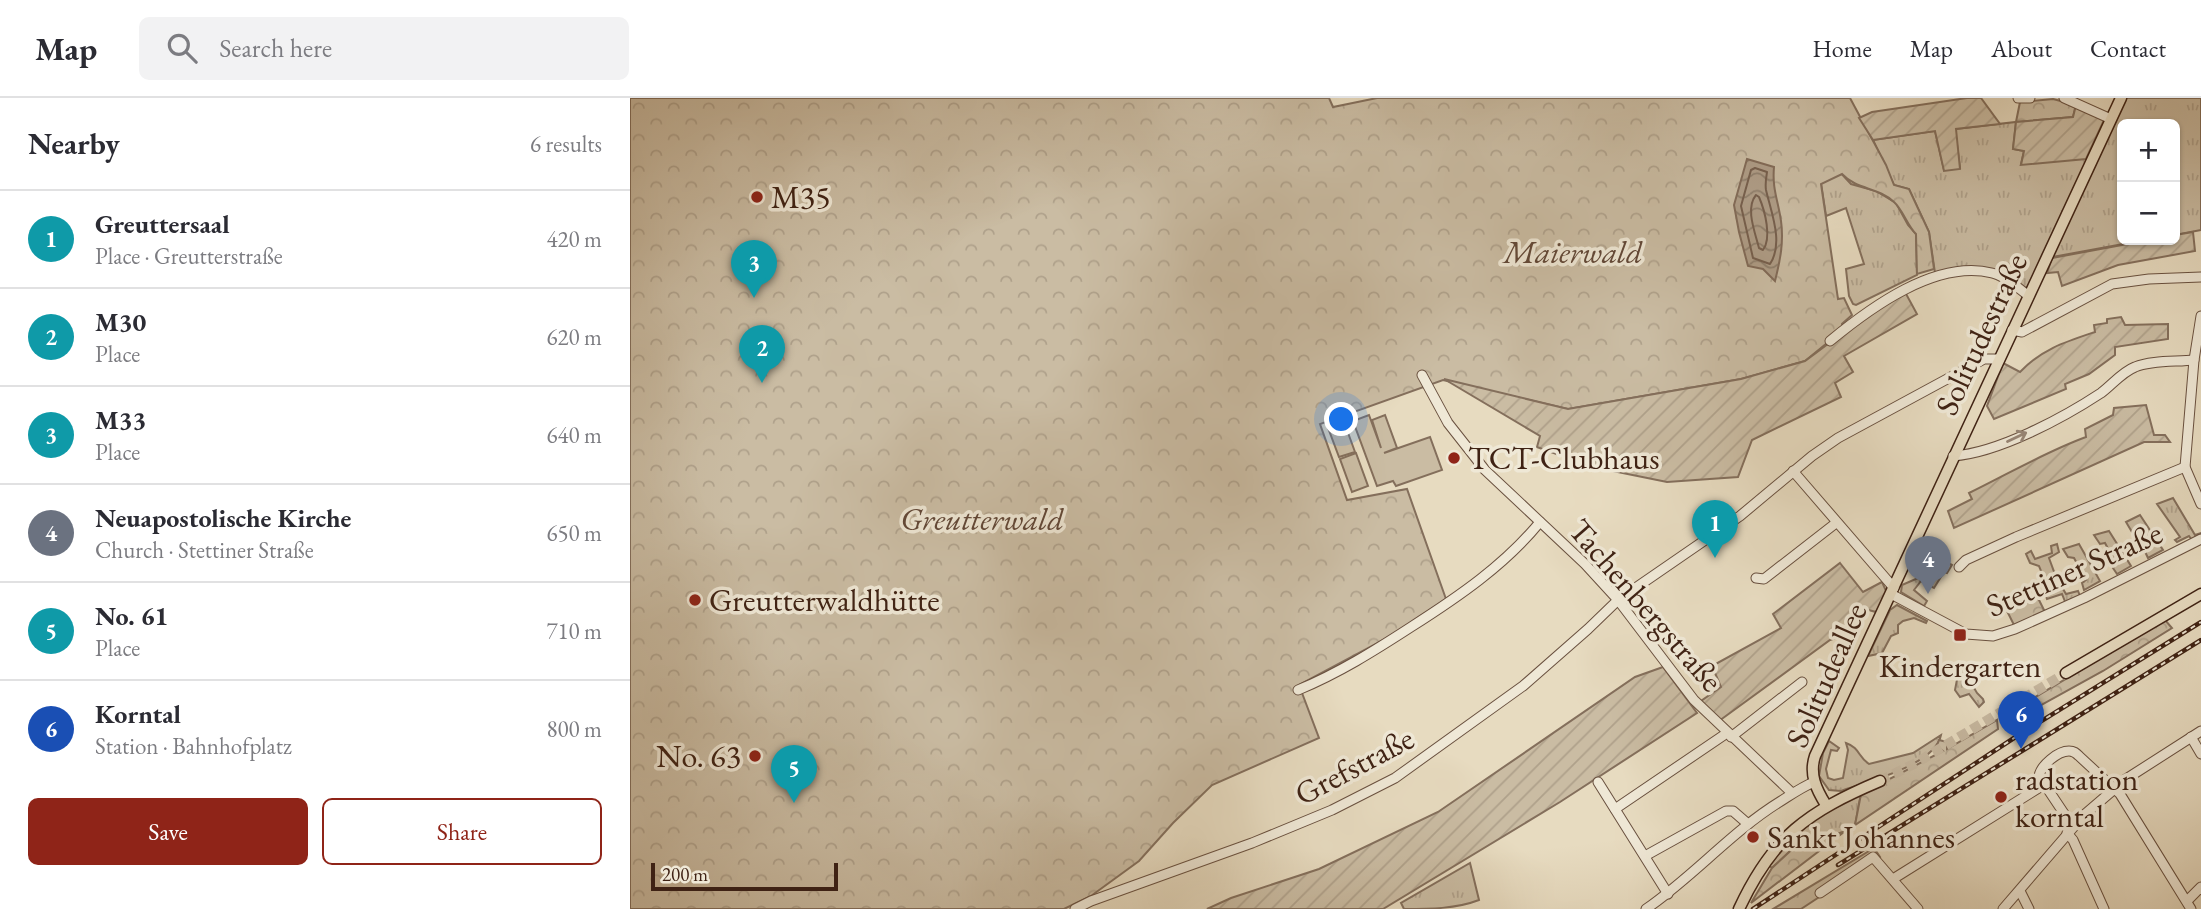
<!DOCTYPE html>
<meta charset="utf-8">
<style>
body{margin:0;font-family:"EB Garamond",serif;background:#f2f2f3;color:#2b2b33}
.controls{position:absolute;right:21px;top:21px;display:grid;overflow:hidden;border-radius:10px;box-shadow:0 2px 5px #0004}
.controls button{width:63px;height:63px;display:grid;place-items:center;padding:0;border:0;border-bottom:2px solid #e1e1e2;background:#fff;color:#2b2b33;font:35px sans-serif}
.scale{position:absolute;left:21px;bottom:18px;width:187px;box-sizing:border-box;padding-left:7px;border:4px solid #3f2214;border-top:0;font-size:19px;line-height:24px;white-space:nowrap;color:#3f2214;-webkit-text-stroke:5px #efe8d6;paint-order:stroke}
.you{position:absolute;left:712px;top:322px;width:24px;height:24px;margin:-18px;border:5px solid #fff;border-radius:50%;background:#1a73e8;box-shadow:0 0 0 10px #1a73e833}
.badge{display:grid;place-items:center;width:46px;height:46px;border-radius:50%;background:#8f2418;color:#fff;font-size:23px;font-weight:700}
.pin{position:absolute;translate:-50% -58px;filter:drop-shadow(0 2px 4px #0008)}
.pin::after{content:'';position:absolute;top:37px;width:24px;height:21px;background:inherit;clip-path:polygon(0 0,100% 0,50% 100%)}
.list{margin:0;padding:0;list-style:none}
h2{display:flex;justify-content:space-between;align-items:center;height:91px;margin:0;padding:0 28px;font-size:30px}
h2 small{font-size:23px;font-weight:400;color:#7c7c81}
.list li{display:grid;grid-template-columns:46px 1fr auto;gap:21px;align-items:center;box-sizing:border-box;height:98px;padding:0 28px;border-top:2px solid #e1e1e2}
.list b{display:block;font-size:26px;white-space:nowrap}
.list p{margin:0;font-size:23px;white-space:nowrap;color:#7c7c81}
.list em{font-size:23px;font-style:normal;color:#7c7c81}
.actions{display:flex;gap:14px;padding:21px 28px}
.actions a{flex:1;padding:16px 0;border:2px solid #8f2418;border-radius:10px;text-align:center;font-size:24px;color:#8f2418}
.actions .main{background:#8f2418;color:#fff}
.icon{flex:none;width:38px;height:38px;fill:none;stroke:currentColor;stroke-width:2;stroke-linecap:round;stroke-linejoin:round}
.map{position:relative;flex:none;width:1571px;height:811px;overflow:hidden}
header{display:flex;align-items:center;gap:42px;box-sizing:border-box;height:98px;padding:0 35px;background:#fff;border-bottom:2px solid #e1e1e2}
header strong{font-size:33px}
nav{display:flex;gap:38px;margin-inline-start:auto;font-size:24px}
.search{width:490px;height:63px;background:#f2f2f3;display:flex;align-items:center;gap:18px;box-sizing:border-box;padding:0 24px;border-radius:10px;color:#7c7c81;font-size:26px}
main{display:flex}
aside{flex:1;background:#fff}
.map>svg:first-child{display:block}
.grass{fill:url(#grass-tufts);stroke:#846f5c;stroke-width:2}
.forest{fill:url(#forest-crowns);stroke:#846f5c;stroke-width:2}
.garden{fill:url(#garden-furrows);stroke:#846f5c;stroke-width:2}
.pitch{fill:#cabca3;stroke:#846f5c;stroke-width:2}
.water{fill:url(#water-waves);stroke:#826b58;stroke-width:2}
.lines{fill:none;stroke-linecap:round;stroke-linejoin:round}
.shore{stroke:#765f4d;stroke-width:2}
.major-tunnel{stroke:#c5b69e;stroke-width:10;stroke-dasharray:10 5;stroke-linecap:butt}
.minor-casing{stroke:#69503f;stroke-width:11}
.major-casing{stroke:#3f2214;stroke-width:13}
.minor{stroke:#efe8d6;stroke-width:9}
.major{stroke:#e7dbc0;stroke-width:10}
.rail-casing{stroke:#3f2214;stroke-width:4.5}
.rail{stroke:#efe8d6;stroke-width:2;stroke-dasharray:5;stroke-linecap:butt}
.oneway{stroke:#978575}
.poi-dot{fill:#8f2418;stroke:#efe8d6;stroke-width:2.5}
.labels{text-anchor:middle;dominant-baseline:central;stroke-width:7;stroke-linejoin:round;paint-order:stroke}
.poi-label{font-size:32px;fill:#3f2214;stroke:#efe8d6;text-anchor:start}
.park-label{font-size:32px;font-style:italic;fill:#624838;stroke:#efe8d6}
.street-label{font-size:32px;fill:#3f2214;stroke:#efe8d6}
</style>
<header>
<strong>Map</strong>
<div class="search"><svg class="icon" aria-label="search" viewBox="0 0 24 24"><circle cx="10" cy="10" r="6"/><path d="M15 15l6 6"/></svg>Search here</div>
<nav><a>Home</a><a>Map</a><a>About</a><a>Contact</a></nav>
</header>
<main>
<aside>
<h2>Nearby<small>6 results</small></h2>
<ul class="list">
<li><span class="badge" style="background:#0f9aa8">1</span><div><b>Greuttersaal</b><p>Place · Greutterstraße</p></div><em>420 m</em></li>
<li><span class="badge" style="background:#0f9aa8">2</span><div><b>M30</b><p>Place</p></div><em>620 m</em></li>
<li><span class="badge" style="background:#0f9aa8">3</span><div><b>M33</b><p>Place</p></div><em>640 m</em></li>
<li><span class="badge" style="background:#6b7280">4</span><div><b>Neuapostolische Kirche</b><p>Church · Stettiner Straße</p></div><em>650 m</em></li>
<li><span class="badge" style="background:#0f9aa8">5</span><div><b>No. 61</b><p>Place</p></div><em>710 m</em></li>
<li><span class="badge" style="background:#1a4fb4">6</span><div><b>Korntal</b><p>Station · Bahnhofplatz</p></div><em>800 m</em></li>
</ul>
<div class="actions"><a class="main">Save</a><a>Share</a></div>
</aside>
<div class="map">
<svg width="1571" height="811" viewBox="0 0 1571 811">
<defs>
<pattern id="grass-tufts" width="24" height="20" patternUnits="userSpaceOnUse" patternTransform="scale(1.75)"><rect width="24" height="20" fill="#cabca3"/><path d="M3 7l-1-3M5 7V3M7 7l1-3M15 17l-1-3M17 17v-4M19 17l1-3" fill="none" stroke="#afa18b"/></pattern>
<pattern id="forest-crowns" width="20" height="18" patternUnits="userSpaceOnUse" patternTransform="scale(1.75)"><rect width="20" height="18" fill="#cabca3"/><path d="M2 6a3 3 0 1 1 6 0M12 15a3 3 0 1 1 6 0" fill="none" stroke="#afa18b"/></pattern>
<pattern id="garden-furrows" width="10" height="10" patternUnits="userSpaceOnUse" patternTransform="scale(1.75)"><rect width="10" height="10" fill="#cabca3"/><path d="M-1 1l2-2M0 10L10 0M9 11l2-2" fill="none" stroke="#afa18b"/></pattern>
<pattern id="water-waves" width="16" height="10" patternUnits="userSpaceOnUse" patternTransform="scale(1.75)"><rect width="16" height="10" fill="#ae9c86"/><path d="M0 5q4-4 8 0t8 0" fill="none" stroke="#8f7f6c"/></pattern>
</defs>
<rect width="100%" height="100%" fill="#e7dbc0"/>
<filter id="stains"><feTurbulence type="fractalNoise" baseFrequency=".00286" numOctaves="4"/><feColorMatrix values="0 0 0 0 .2 0 0 0 0 .09 0 0 0 0 .02 0 0 0 .5 -.17"/></filter>
<radialGradient id="worn" r=".72"><stop offset=".6" stop-color="#630" stop-opacity="0"/><stop offset="1" stop-color="#630" stop-opacity=".3"/></radialGradient>
<g class="grass">
<polygon points="1496,0 1571,0 1571,132 1545,137 1545,26 1492,26 1492,142 1515,142 1417,160 1399,198 1363,175 1305,175 1299,134 1279,91 1264,87 1243,42 1305,33 1314,72 1330,70 1325,31 1386,24 1383,51 1394,53 1391,66 1475,20"/>
<polygon points="1197,60 1221,86 1246,93 1266,105 1278,127 1286,136 1287,177 1226,207 1223,206 1219,198 1216,171 1234,166 1216,110 1196,118 1189,72"/>
<polygon points="1543,400 1565,437 1571,435 1571,438 1562,442 1559,438 1547,444 1545,442 1550,439 1527,406"/>
<polygon points="1510,417 1533,452 1518,460 1505,432 1502,434 1496,424"/>
<polygon points="1479,433 1501,468 1487,476 1483,470 1486,466 1475,445 1470,446 1464,437"/>
<polygon points="1427,446 1429,454 1419,460 1426,479 1436,496 1448,493 1450,498 1439,502 1436,506 1432,496 1417,501 1413,489 1417,487 1409,468 1400,465 1396,456 1401,453 1405,461 1422,455 1421,448"/>
<polygon points="1449,446 1470,483 1454,492 1452,485 1456,482 1444,460 1438,459 1433,451"/>
<polygon points="1320,466 1322,467 1317,475 1314,474 1304,490 1291,483 1284,492 1297,503 1294,508 1271,494 1272,487"/>
<polygon points="1267,507 1297,523 1296,525 1284,520 1273,523 1268,527 1268,535 1261,538 1252,555 1238,558 1260,512"/>
<polygon points="1330,566 1347,595 1353,601 1354,604 1349,609 1339,596 1330,599 1325,592"/>
<path d="M1311 637C1305 667 1239 683 1211 693L1199 692 1189 678 1193 655 1199 643 1209 650 1207 653 1201 652 1196 671 1198 680 1204 682 1213 680 1218 652 1216 645C1230 650 1228 659 1239 666L1283 655Z"/>
<polygon points="1231,696 1225,727 1214,734 1169,745 1142,770 1137,766 1167,734 1189,718"/>
<polygon points="1244,750 1250,759 1171,811 1143,811"/>
<path d="M840 765 849 802C826 811 799 811 774 811L771 805Z"/>
</g>
<g class="forest">
<path d="M0 0H699L703 9 747 0H1220L1256 67 1264 87 1279 91 1299 134 1304 171 1287 176 1286 136C1277 127 1273 112 1264 104 1248 89 1227 92 1212 76L1191 86 1208 201 1214 200 1222 217 1212 226 1213 232 1175 263 1111 281 938 311 813 282 690 326 717 402 777 391 816 501 759 539 669 587 689 640 582 687 543 725 509 763 461 798 434 811H0Z"/>
<polygon points="1423,1 1446,7 1443,19 1386,24 1390,4"/>
<polygon points="1408,500 1415,514 1384,527 1376,511 1394,503 1396,505"/>
<polygon points="1535,522 1542,530 1473,573 1377,626 1375,617"/>
<polygon points="1367,622 1368,631 1225,727 1231,696 1313,653 1307,648 1309,642 1317,644 1317,651"/>
<polygon points="1214,734 1121,805 1142,770 1169,745"/>
</g>
<g class="garden">
<polygon points="1337,0 1351,0 1370,26 1326,31 1330,71 1314,73 1305,33 1243,42 1229,20 1242,14"/>
<polygon points="1446,7 1475,20 1456,61 1391,67 1394,53 1383,51 1386,24 1443,19"/>
<polygon points="1563,134 1565,153 1488,167 1432,188 1428,174 1417,175 1422,160 1519,142 1545,142 1545,137"/>
<polygon points="1275,194 1287,216 1214,258 1223,274 1205,285 1211,299 1122,342 1108,379 1037,384 963,369 907,349 910,338 814,281 938,311 1111,281 1175,263 1226,225"/>
<path d="M1491 219 1495 227 1538 226V241L1485 249V257L1459 276 1435 286 1436 291 1364 321 1357 308 1373 265 1390 274C1412 251 1435 244 1465 234L1464 227 1477 225V221Z"/>
<path d="M1516 307 1524 337H1535L1540 344H1514L1324 430 1318 413 1342 401 1339 395C1378 376 1415 354 1456 339L1455 331 1483 317 1484 310Z"/>
<polygon points="1210,465 1233,494 1252,484 1257,495 1246,514 1224,508 1217,536 1200,542 1089,623 1071,603 1091,589 1082,568 1151,530 1143,516"/>
<polygon points="1033,569 1067,615 930,704 753,811 577,811 601,800 689,771 808,714 1005,579"/>
</g>
<g class="pitch">
<polygon points="739,317 751,350 742,322 755,317 767,350 754,355 800,339 812,372 766,388 763,383 747,388 723,323"/>
<polygon points="713,321 725,354 709,359 697,327"/>
<polygon points="726,355 738,388 722,394 710,361"/>
</g>
<path class="water" d="M1117 61 1144 69C1142 91 1148 102 1151 123 1154 144 1150 163 1145 183L1133 171 1118 168 1109 134 1104 107Z"/>
<g class="lines">
<g class="shore">
<path d="M1125 70 1137 74C1136 80 1135 86 1136 92 1141 114 1154 145 1140 166L1123 160 1111 108 1121 72Z"/>
<path d="M1126 97 1129 99C1135 113 1142 140 1133 152L1129 150C1125 134 1115 110 1126 97Z"/>
</g>
<polyline class="major-tunnel" points="1250,683 1286,665 1436,575"/>
<defs>
<g id="minor">
<polyline points="1388,0 1400,0"/>
<polyline points="1434,0 1481,21"/>
<polyline points="1571,218 1564,262 1555,369 1571,406"/>
<polyline points="1382,232 1392,234 1482,186 1519,181 1571,179"/>
<path d="M1200 243C1240 210 1306 161 1362 175 1375 178 1388 190 1399 198"/>
<polyline points="792,277 818,325 855,372 955,466 988,502 1064,602 1162,695"/>
<path d="M1323 358C1368 355 1433 320 1471 295 1482 287 1492 274 1505 269 1522 262 1546 264 1564 262"/>
<polyline points="1163,373 1264,490"/>
<polyline points="1329,469 1336,462 1386,439 1555,369"/>
<polyline points="1126,480 1134,481 1206,425"/>
<polyline points="1261,496 1336,536 1363,538 1385,531 1454,500 1571,441"/>
<path d="M668 592C709 575 744 553 781 529 828 499 875 467 910 424"/>
<polyline points="1101,639 1172,584"/>
<polyline points="1561,639 1571,656"/>
<polyline points="968,684 1038,796"/>
<polyline points="985,711 1097,635"/>
<path d="M1443 729 1409 678C1411 667 1428 653 1439 653 1444 653 1446 655 1449 658L1490 696 1561 811"/>
<polyline points="1437,735 1443,742 1474,811"/>
<polyline points="1015,758 1096,713 1103,713 1118,726"/>
<polyline points="1263,781 1415,686"/>
<polyline points="1390,793 1399,811"/>
<polyline points="1190,795 1243,759 1288,811"/>
<polyline points="1557,803 1571,789"/>
<polyline points="445,811 461,803 622,745 702,712 765,680 893,588 958,531 988,502 1110,418 1182,358 1208,340 1354,261 1368,261"/>
<path d="M1016 811C1064 778 1102 733 1151 703 1162 696 1172 689 1184 684"/>
<polyline points="1373,811 1454,717 1496,681 1571,633"/>
</g>
<g id="major">
<polyline points="1436,575 1571,496"/>
<path d="M1196 707C1186 691 1179 676 1185 658L1491 0"/>
<path d="M1109 811C1143 738 1177 714 1250 683"/>
</g>
</defs>
<use href="#minor" class="minor-casing"/>
<use href="#major" class="major-casing"/>
<use href="#minor" class="minor"/>
<use href="#major" class="major"/>
<defs>
<g id="rail">
<polyline points="1208,767 1571,542"/>
<polyline points="1123,811 1384,640 1571,524"/>
</g>
</defs>
<use href="#rail" class="rail-casing"/>
<use href="#rail" class="rail"/>
</g>
<defs><path id="oneway-shaft" d="M-6 0H5M1.5-3L5.5 0L1.5 3" fill="none" stroke-width="1.6" stroke-linecap="round" stroke-linejoin="round" transform="scale(1.75)"/></defs>
<use class="oneway" href="#oneway-shaft" transform="translate(1387 339) rotate(-25)"/>
<g class="poi-dot">
<circle cx="127" cy="99" r="7"/>
<circle cx="824" cy="360" r="7"/>
<circle cx="65" cy="502" r="7"/>
<rect x="1323" y="530" width="14" height="14" rx="3.5"/>
<circle cx="125" cy="658" r="7"/>
<circle cx="1371" cy="699" r="7"/>
<circle cx="1123" cy="739" r="7"/>
</g>
<g class="labels">
<g class="poi-label">
<text x="141" y="99">M35</text>
<text x="838" y="360">TCT-Clubhaus</text>
<text x="79" y="502">Greutterwaldhütte</text>
<text x="1330" y="568" text-anchor="middle">Kindergarten</text>
<text x="111" y="658" text-anchor="end">No. 63</text>
<text x="1385" y="681">radstation<tspan x="1385" dy="37">korntal</tspan></text>
<text x="1137" y="739">Sankt Johannes</text>
</g>
<g class="park-label">
<text x="943" y="154">Maierwald</text>
<text x="352" y="421">Greutterwald</text>
</g>
<g class="street-label">
<text transform="translate(1351 236) rotate(-65)">Solitudestraße</text>
<text transform="translate(1444 471) rotate(-24)">Stettiner Straße</text>
<text transform="translate(1016 507) rotate(49)">Tachenbergstraße</text>
<text transform="translate(1196 577) rotate(-66)">Solitudeallee</text>
<text transform="translate(724 668) rotate(-28)">Grefstraße</text>
</g>
</g>
<rect width="100%" height="100%" filter="url(#stains)"/>
<rect width="100%" height="100%" fill="url(#worn)"/>
</svg>
<div class="controls">
<button>+</button>
<button>−</button>
</div>
<div class="scale">200 m</div>
<div class="you"></div>
<div class="pin badge" style="left:1085px;top:460px;background:#0f9aa8">1</div>
<div class="pin badge" style="left:132px;top:285px;background:#0f9aa8">2</div>
<div class="pin badge" style="left:124px;top:200px;background:#0f9aa8">3</div>
<div class="pin badge" style="left:1298px;top:496px;background:#6b7280">4</div>
<div class="pin badge" style="left:164px;top:705px;background:#0f9aa8">5</div>
<div class="pin badge" style="left:1391px;top:651px;background:#1a4fb4">6</div>
</div>
</main>
